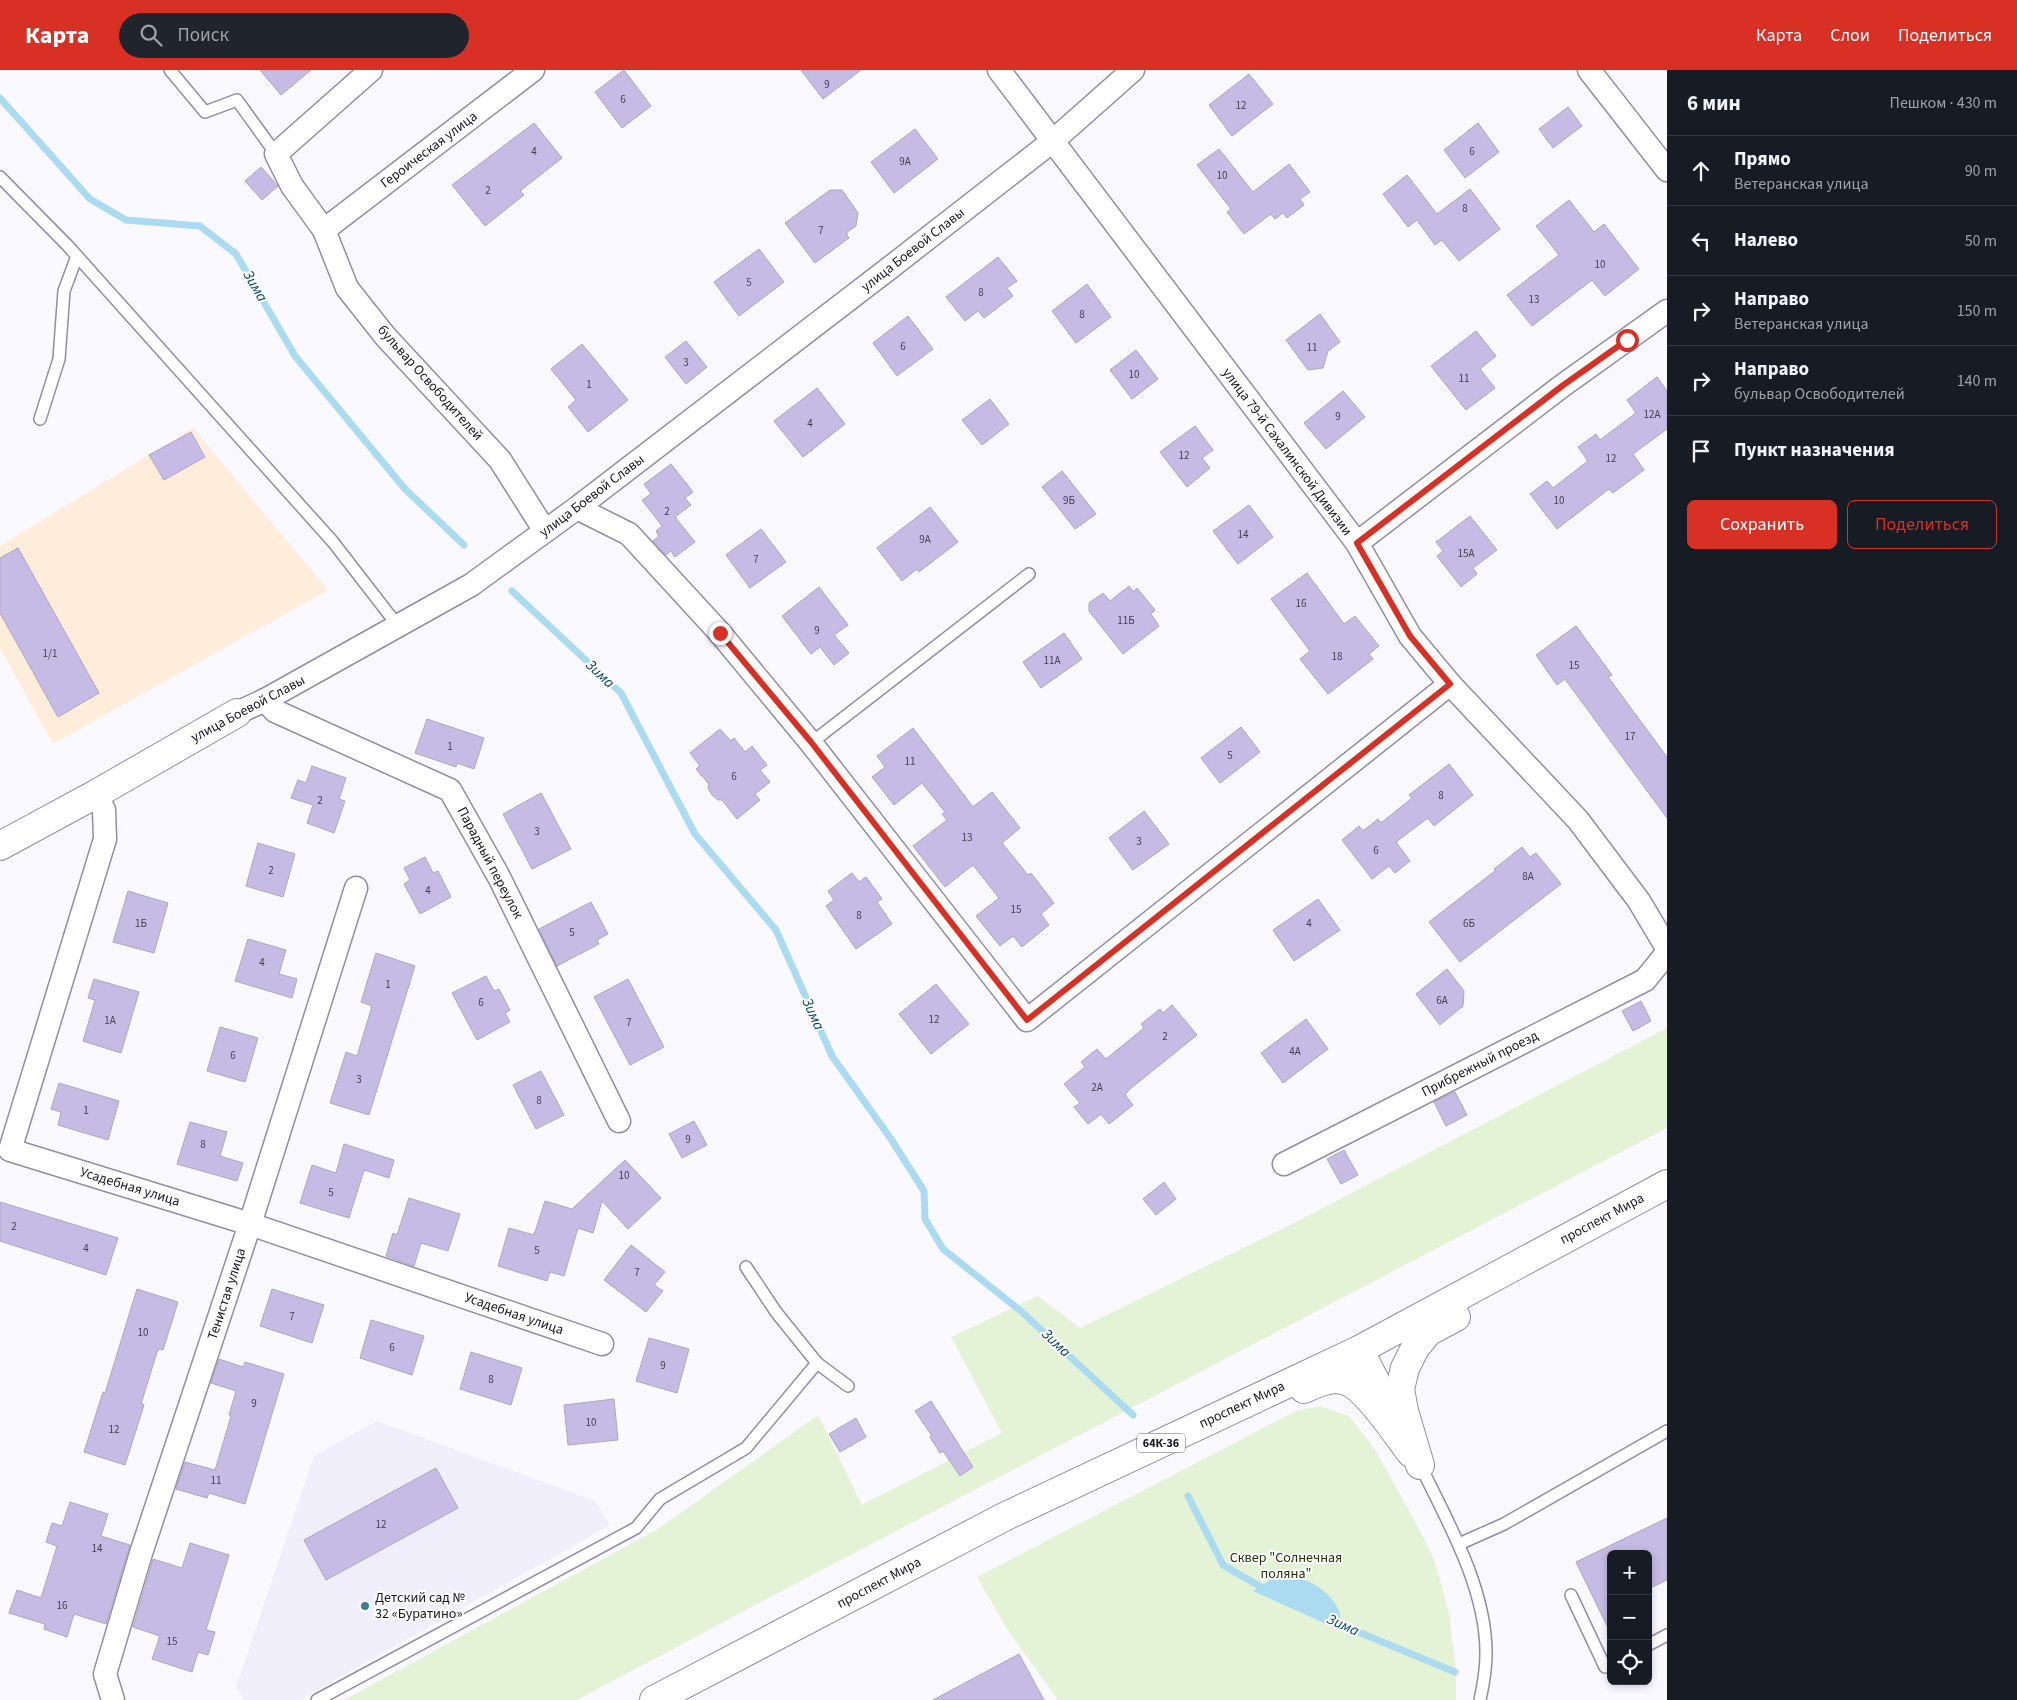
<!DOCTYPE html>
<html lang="ru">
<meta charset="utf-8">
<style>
body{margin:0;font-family:"Source Sans 3",sans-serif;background:#20242c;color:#f1f3f6}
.controls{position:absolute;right:15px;bottom:15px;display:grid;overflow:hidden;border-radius:8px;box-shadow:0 2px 8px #0003}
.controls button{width:45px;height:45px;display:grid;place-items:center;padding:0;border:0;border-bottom:1px solid #363941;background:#171b24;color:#f1f3f6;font:25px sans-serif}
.stop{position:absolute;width:15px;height:15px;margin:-11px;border:4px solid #d93025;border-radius:50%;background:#fff}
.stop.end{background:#d93025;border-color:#fff;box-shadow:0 1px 5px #0008}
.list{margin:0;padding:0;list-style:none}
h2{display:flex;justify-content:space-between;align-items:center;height:65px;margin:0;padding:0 20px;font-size:21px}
h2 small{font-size:16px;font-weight:400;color:#9ea1a6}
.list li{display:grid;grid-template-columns:32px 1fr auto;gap:15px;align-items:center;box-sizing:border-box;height:70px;padding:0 20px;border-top:1px solid #363941}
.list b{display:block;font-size:19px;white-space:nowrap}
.list p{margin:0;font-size:16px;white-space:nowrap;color:#9ea1a6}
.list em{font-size:16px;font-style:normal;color:#9ea1a6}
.actions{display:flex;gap:10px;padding:15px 20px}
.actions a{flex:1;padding:11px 0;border:1px solid #d93025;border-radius:8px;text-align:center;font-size:18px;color:#d93025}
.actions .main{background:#d93025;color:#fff}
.icon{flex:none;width:28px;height:28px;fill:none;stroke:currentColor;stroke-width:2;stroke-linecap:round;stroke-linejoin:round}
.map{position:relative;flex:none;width:1667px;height:1630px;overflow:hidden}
header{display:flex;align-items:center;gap:30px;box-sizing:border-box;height:70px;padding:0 25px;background:#d93025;color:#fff}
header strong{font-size:24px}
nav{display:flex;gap:28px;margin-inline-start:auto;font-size:18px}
.search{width:350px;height:45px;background:#20242c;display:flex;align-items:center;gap:12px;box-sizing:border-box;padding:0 18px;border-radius:28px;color:#9ea1a6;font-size:19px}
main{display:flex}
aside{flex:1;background:#171b24}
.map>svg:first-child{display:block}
.built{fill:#f1eefc}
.industrial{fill:#feeddb}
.green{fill:#e4f2d6}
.water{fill:#aadbf0}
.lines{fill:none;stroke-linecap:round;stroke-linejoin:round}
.stream{stroke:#aadbf0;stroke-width:7}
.building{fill:#c5bbe4;stroke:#ada7c2}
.lane-casing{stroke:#928ca7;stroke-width:14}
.street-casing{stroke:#928ca7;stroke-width:25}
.secondary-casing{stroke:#928ca7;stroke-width:30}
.primary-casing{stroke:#928ca7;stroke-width:30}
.lane{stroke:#fff;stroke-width:11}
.street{stroke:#fff;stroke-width:22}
.secondary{stroke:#fff;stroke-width:28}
.primary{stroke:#fff;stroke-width:28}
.route{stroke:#d93025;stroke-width:6}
.poi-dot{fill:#3b7e8f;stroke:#fff;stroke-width:2}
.labels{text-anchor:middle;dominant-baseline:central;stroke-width:4;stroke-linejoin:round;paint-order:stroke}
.number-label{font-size:11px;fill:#443f51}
.shield{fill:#fff;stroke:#5e5c63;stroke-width:1}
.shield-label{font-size:12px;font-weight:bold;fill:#191620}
.street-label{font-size:14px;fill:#191620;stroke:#fff}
.park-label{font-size:14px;fill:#233508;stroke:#fff}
.poi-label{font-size:14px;fill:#191620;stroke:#fff;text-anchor:start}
.water-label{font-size:15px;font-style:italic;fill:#044a60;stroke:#fff}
</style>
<header>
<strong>Карта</strong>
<div class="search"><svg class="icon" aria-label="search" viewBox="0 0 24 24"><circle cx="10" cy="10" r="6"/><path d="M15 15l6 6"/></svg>Поиск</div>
<nav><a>Карта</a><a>Слои</a><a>Поделиться</a></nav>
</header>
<main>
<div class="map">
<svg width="1667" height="1630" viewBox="0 0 1667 1630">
<rect width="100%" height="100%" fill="#faf9ff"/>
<polygon class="built" points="377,1351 595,1431 610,1455 299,1630 244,1630 236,1617 314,1386"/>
<polygon class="industrial" points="193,358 328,520 53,674 0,578 0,476"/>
<g class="green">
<polygon points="1667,958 1667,1058 791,1516 577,1630 344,1630 658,1459 818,1345 862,1435 1002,1363 951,1267 1038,1226 1080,1258 1296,1152"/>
<polygon points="1320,1336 1349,1346 1374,1378 1410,1442 1434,1489 1449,1543 1456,1600 1456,1630 1058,1630 1009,1562 977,1507 1296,1341"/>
</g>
<path class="water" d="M1291 1507C1311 1509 1331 1522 1339 1541 1341 1547 1341 1555 1342 1561L1253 1521 1273 1508Z"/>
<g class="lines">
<g class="stream">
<polyline points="0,28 90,129 126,150 200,156 236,184 295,286 405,419 464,475"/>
<polyline points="512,521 621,623 695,764 776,860 832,986 891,1069 924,1121 925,1149 943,1179 1022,1242 1133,1345"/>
<polyline points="1188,1426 1223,1495 1266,1520"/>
<polyline points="1332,1551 1455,1602"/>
</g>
</g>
<g class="building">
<polygon points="260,0 311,0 281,25"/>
<polygon points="624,0 651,36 622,58 595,22"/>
<polygon points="801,0 861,0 823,29"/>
<polygon points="1249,4 1273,34 1232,66 1209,35"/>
<polygon points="1568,37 1582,56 1553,78 1539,59"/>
<polygon points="534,53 562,88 520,121 524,125 485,156 452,115"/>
<polygon points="1478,53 1499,82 1465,108 1444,80"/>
<polygon points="915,59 938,89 894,123 871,92"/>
<polygon points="1219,79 1253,122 1289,94 1310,122 1300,129 1304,135 1287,148 1283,143 1275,149 1271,144 1244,164 1227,142 1231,139 1197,95"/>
<polygon points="261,97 278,116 262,130 245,111"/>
<polygon points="1407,105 1437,144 1470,119 1500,159 1459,191 1442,170 1435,175 1417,150 1408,157 1383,124"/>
<polygon points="830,120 842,120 858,143 856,156 846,163 849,168 815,193 785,153"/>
<polygon points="1569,130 1594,162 1604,154 1639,199 1605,226 1592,210 1532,256 1507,225 1559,185 1536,156"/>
<polygon points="759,179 784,212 739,246 714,212"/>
<polygon points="998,187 1017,211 1007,218 1013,226 984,248 978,241 965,251 946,227"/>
<polygon points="1087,214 1111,247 1076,273 1052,241"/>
<polygon points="1320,244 1340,272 1328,281 1323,298 1308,300 1286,270"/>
<polygon points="908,246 933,279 897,306 873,273"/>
<polygon points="1476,261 1496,286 1480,299 1495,318 1466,340 1431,296"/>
<polygon points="686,271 707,297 686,314 665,287"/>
<polygon points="582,274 628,330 588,362 568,337 576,330 551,299"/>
<polygon points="1136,280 1158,309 1132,329 1110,300"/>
<polygon points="1657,307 1667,321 1667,359 1633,384 1644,400 1613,423 1609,419 1557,459 1530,424 1547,411 1553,418 1588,391 1578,377 1596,364 1600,370 1636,343 1627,330"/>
<polygon points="817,318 845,354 803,387 774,351"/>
<polygon points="1343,321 1365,347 1326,379 1304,353"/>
<polygon points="990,329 1009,354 982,375 962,350"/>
<polygon points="1195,356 1213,380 1202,388 1210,398 1187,417 1160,382"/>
<polygon points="191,362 205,387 164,410 149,385"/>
<polygon points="671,394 693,422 685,428 691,435 675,447 695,472 675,487 671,481 666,485 653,471 659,466 656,461 662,456 642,430 651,424 644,414"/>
<polygon points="1062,401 1096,444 1075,459 1042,417"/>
<polygon points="1249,435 1273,467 1238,494 1213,461"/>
<polygon points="930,437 958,472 919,502 917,499 902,511 877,478"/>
<polygon points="1470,446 1497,480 1473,498 1477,504 1461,517 1437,486 1443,481 1436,472"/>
<polygon points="761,459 786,492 750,518 726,485"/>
<polygon points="18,478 99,623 58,647 0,543 0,488"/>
<polygon points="1307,503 1344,554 1355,546 1379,576 1369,584 1373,589 1328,624 1300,589 1310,581 1271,529"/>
<polygon points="1129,516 1133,522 1137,518 1155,540 1151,544 1159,556 1123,584 1089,541 1089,533 1103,523 1110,531"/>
<polygon points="819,517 848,555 834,565 849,583 834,595 820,577 811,584 782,546"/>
<polygon points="1576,556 1612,605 1608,607 1667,687 1667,748 1565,609 1557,615 1536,585"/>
<polygon points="1064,563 1082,589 1041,618 1023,592"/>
<polygon points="427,649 484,668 474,699 457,693 456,697 415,683"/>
<polygon points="1241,657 1260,682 1220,713 1201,688"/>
<polygon points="913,658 973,737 992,722 1020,758 1002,773 1028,805 1031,803 1054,833 1041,844 1049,855 1022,877 1013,866 1000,876 976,846 999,828 973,795 945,817 913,776 947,750 942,744 945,742 922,713 894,735 872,707 885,697 877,686"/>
<polygon points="720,659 731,671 734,668 745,682 752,676 767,695 760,700 770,712 755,724 760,730 737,749 722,730 718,730 712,725 708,718 709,714 696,699 700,696 690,683"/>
<polygon points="1449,694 1473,725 1434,756 1428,748 1396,772 1410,791 1395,803 1389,796 1372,809 1342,770 1359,756 1363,761 1378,749 1381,753 1412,728 1409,725"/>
<polygon points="312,696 346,708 339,729 345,731 334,763 307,753 313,735 291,728 298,710 306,713"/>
<polygon points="541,723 571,779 532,799 503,744"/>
<polygon points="1144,741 1169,774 1133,800 1109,768"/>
<polygon points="258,773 295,784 283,827 246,816"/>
<polygon points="1522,777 1530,787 1536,783 1561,814 1460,892 1429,852 1496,800 1494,799"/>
<polygon points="425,787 433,803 438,801 451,827 420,844 404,814 410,810 404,798"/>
<polygon points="852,803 859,812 866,807 882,829 877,832 892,854 856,879 826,836 834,830 828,821"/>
<polygon points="128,821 168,833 154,883 113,872"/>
<polygon points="1318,829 1340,860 1294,891 1273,860"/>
<polygon points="591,832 608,864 597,870 599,874 557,896 539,859"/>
<polygon points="248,869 286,880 279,904 297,909 292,928 235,911"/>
<polygon points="376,883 415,896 369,1045 330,1033 346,982 357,986 372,936 361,932"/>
<polygon points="1447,899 1464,921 1463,936 1440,955 1416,924"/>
<polygon points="486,906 494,921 499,919 510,940 505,943 510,952 477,970 452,923"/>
<polygon points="94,909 139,922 121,983 83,971 95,930 88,928"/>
<polygon points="628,909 664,977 630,995 594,927"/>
<polygon points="936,914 969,954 931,984 899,944"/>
<polygon points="1641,931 1651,951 1633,961 1622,941"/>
<polygon points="1172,935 1197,965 1130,1019 1125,1025 1133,1035 1109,1054 1101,1044 1088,1054 1074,1037 1080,1033 1064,1014 1085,997 1081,992 1097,979 1106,989 1144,958 1141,954 1160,939 1163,943"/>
<polygon points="1306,949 1328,979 1283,1013 1261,983"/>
<polygon points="220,957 258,968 245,1012 207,1001"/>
<polygon points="541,1001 564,1045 536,1059 513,1015"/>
<polygon points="59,1013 119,1031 108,1070 58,1055 61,1042 51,1039"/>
<polygon points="1455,1022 1467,1045 1446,1056 1434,1032"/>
<polygon points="694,1051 707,1075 682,1088 669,1064"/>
<polygon points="190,1052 227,1062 220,1086 243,1093 237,1111 177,1094"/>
<polygon points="344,1074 394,1090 389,1108 364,1100 349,1148 300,1133 312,1095 336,1103"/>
<polygon points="1344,1080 1358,1105 1341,1114 1327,1089"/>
<polygon points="625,1090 661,1128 628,1159 602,1131 593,1163 578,1158 564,1206 550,1202 547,1211 498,1196 509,1158 534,1165 545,1131 572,1139"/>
<polygon points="1164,1112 1176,1129 1156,1145 1143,1129"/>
<polygon points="409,1128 460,1144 448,1181 421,1173 414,1196 386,1186 393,1163 397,1165"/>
<polygon points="0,1132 118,1168 106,1205 0,1171"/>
<polygon points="631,1175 665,1202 654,1215 663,1221 646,1242 604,1210"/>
<polygon points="137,1219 178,1232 163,1280 158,1279 141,1334 144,1335 125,1395 84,1382 103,1322 105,1323"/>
<polygon points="272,1219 324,1235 312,1273 260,1256"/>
<polygon points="371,1250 424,1266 412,1305 360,1288"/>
<polygon points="649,1268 689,1279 677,1323 636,1311"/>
<polygon points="471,1282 522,1298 511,1335 460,1319"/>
<polygon points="219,1289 243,1297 245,1292 284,1304 245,1434 209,1423 207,1428 176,1419 185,1392 215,1400 231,1346 229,1345 236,1321 211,1313"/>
<polygon points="614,1329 618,1370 568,1375 564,1335"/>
<polygon points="931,1331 973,1397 960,1406 943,1381 940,1383 930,1367 932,1366 915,1341"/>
<polygon points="856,1348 866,1367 840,1382 829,1364"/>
<polygon points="436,1398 458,1438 326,1510 304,1470"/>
<polygon points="70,1432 108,1444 101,1466 130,1475 106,1554 74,1544 67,1567 44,1559 45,1554 9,1543 17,1520 41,1528 57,1476 46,1472 52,1453 62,1456"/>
<polygon points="1667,1448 1667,1510 1648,1519 1648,1484 1611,1484 1611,1564 1576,1492"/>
<polygon points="190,1473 229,1485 206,1560 215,1562 208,1585 198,1582 192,1602 152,1589 160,1566 133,1557 153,1489 182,1498"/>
<polygon points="1019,1584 1044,1630 933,1630"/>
</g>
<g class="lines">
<defs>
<g id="lane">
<polyline points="170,0 205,42 237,30 276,84"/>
<polyline points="0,107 68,176 333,472 398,556"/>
<polyline points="40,349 59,289 64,221 77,186"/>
<polyline points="811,673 1029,504"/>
<polyline points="746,1197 776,1242 817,1293"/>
<path d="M1420 1395C1448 1452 1487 1520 1486 1585 1486 1599 1483 1616 1480 1630"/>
<polyline points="1459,1474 1504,1454 1667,1361"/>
<polyline points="1571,1525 1605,1597 1611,1594"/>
<polyline points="1648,1575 1667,1565"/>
<polyline points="317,1630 636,1458 660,1429 746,1378 817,1293 848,1316"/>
</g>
<g id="street">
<polyline points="371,0 276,84 292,116 324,160 347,218 385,266 500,390 545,461"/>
<polyline points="999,0 1357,473 1410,566 1450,614 1578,750 1639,831 1667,878"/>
<polyline points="1589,0 1667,100"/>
<polyline points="324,160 533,0"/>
<polyline points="577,438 629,464 720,563 811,673 1027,950 1450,614"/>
<polyline points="1357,473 1562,316 1667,241"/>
<polyline points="265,630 275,641 450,720 499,807 619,1051"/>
<polyline points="237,643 265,630 471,515 577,438 887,200 1054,70 1133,0"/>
<polyline points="96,724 104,740 105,769 10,1080 250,1154 602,1274"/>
<polyline points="1284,1094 1645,910 1667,883"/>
<polyline points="113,1630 105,1604 141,1483 250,1154 356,818"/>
</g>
<polyline id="secondary" points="0,776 96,724 237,643"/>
<g id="primary">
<polyline points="1359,1280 1390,1339"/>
<path d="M1304 1319C1317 1313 1332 1306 1346 1311 1366 1317 1397 1365 1411 1383"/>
<polyline points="1420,1395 1404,1341 1400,1319 1405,1298 1415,1278 1428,1262 1456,1247"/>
<polyline points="654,1630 1006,1446 1359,1280 1667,1114"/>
</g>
</defs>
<use href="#lane" class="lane-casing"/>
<use href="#street" class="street-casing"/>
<use href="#secondary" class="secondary-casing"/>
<use href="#primary" class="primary-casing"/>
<use href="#lane" class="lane"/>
<use href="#street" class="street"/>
<use href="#secondary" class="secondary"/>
<use href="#primary" class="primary"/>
</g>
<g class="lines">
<polyline class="route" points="720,563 811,672 1027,950 1450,614 1410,566 1357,473 1562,316 1627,270"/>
</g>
<circle class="poi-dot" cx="365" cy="1536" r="5"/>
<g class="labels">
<g class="number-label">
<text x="827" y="14">9</text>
<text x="623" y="29">6</text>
<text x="1241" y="35">12</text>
<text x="534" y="81">4</text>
<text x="1472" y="81">6</text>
<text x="905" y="91">9А</text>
<text x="1222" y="105">10</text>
<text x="488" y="120">2</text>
<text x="1465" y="138">8</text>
<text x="821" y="160">7</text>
<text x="1600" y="194">10</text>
<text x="749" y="212">5</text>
<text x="981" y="222">8</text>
<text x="1534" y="229">13</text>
<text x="1082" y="244">8</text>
<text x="903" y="276">6</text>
<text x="1312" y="277">11</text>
<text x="686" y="292">3</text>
<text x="1134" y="304">10</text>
<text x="1464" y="308">11</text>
<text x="589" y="314">1</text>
<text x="1652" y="344">12А</text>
<text x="1338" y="346">9</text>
<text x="810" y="353">4</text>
<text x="1184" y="385">12</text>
<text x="1611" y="388">12</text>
<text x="1069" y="430">9Б</text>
<text x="1559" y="430">10</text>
<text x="667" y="441">2</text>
<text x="1243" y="464">14</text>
<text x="925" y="469">9А</text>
<text x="1466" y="483">15А</text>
<text x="756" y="489">7</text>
<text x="1301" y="533">16</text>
<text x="1126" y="550">11Б</text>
<text x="817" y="560">9</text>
<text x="50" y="583">1/1</text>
<text x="1337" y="586">18</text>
<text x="1052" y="590">11А</text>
<text x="1574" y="595">15</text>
<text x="1630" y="666">17</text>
<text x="450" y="676">1</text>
<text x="1230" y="685">5</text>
<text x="910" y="691">11</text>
<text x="734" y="706">6</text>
<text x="1441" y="725">8</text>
<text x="320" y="730">2</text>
<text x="537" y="761">3</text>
<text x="967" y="767">13</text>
<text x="1139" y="771">3</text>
<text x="1376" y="780">6</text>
<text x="271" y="800">2</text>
<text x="1528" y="806">8А</text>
<text x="428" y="820">4</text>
<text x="1016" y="839">15</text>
<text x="859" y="845">8</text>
<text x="141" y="853">1Б</text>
<text x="1309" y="853">4</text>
<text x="1469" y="853">6Б</text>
<text x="572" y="862">5</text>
<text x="262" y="892">4</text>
<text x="388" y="914">1</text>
<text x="1442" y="930">6А</text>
<text x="481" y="932">6</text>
<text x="934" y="949">12</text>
<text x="110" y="950">1А</text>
<text x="629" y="952">7</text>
<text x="1165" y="966">2</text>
<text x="1295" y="981">4А</text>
<text x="233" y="985">6</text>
<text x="359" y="1009">3</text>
<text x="1097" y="1017">2А</text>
<text x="539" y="1030">8</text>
<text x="86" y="1040">1</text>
<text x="688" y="1069">9</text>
<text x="203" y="1074">8</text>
<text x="624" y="1105">10</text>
<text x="331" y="1122">5</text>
<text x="14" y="1156">2</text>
<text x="86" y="1178">4</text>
<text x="537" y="1180">5</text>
<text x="637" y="1202">7</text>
<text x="292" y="1246">7</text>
<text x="143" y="1262">10</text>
<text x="392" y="1277">6</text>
<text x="663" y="1295">9</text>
<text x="491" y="1309">8</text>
<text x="254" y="1333">9</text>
<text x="591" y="1352">10</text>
<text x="114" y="1359">12</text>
<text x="216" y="1410">11</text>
<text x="381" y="1454">12</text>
<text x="97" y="1478">14</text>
<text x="62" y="1535">16</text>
<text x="172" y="1571">15</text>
</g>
<rect class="shield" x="1137" y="1363.5" width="48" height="19" rx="4"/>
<g class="shield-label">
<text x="1161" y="1373">64К-36</text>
</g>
<g class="street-label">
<text transform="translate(429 80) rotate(-37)">Героическая улица</text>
<text transform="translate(913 180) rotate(-38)">улица Боевой Славы</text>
<text transform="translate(430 313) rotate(48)">бульвар Освободителей</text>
<text transform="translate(1287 382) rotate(53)">улица 79-й Сахалинской Дивизии</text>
<text transform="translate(592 426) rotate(-37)">улица Боевой Славы</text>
<text transform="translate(248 639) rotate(-28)">улица Боевой Славы</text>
<text transform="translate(490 793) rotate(62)">Парадный переулок</text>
<text transform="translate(1480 994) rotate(-27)">Прибрежный проезд</text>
<text transform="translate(130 1117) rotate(17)">Усадебная улица</text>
<text transform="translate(1602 1149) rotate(-28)">проспект Мира</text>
<text transform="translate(227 1224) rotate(-72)">Тенистая улица</text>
<text transform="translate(514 1244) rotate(19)">Усадебная улица</text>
<text transform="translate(1242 1335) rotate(-25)">проспект Мира</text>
<text transform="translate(879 1513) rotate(-28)">проспект Мира</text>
</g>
<g class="park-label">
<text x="1286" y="1488">Сквер "Солнечная<tspan x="1286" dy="16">поляна"</tspan></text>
</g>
<g class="poi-label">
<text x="375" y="1528">Детский сад №<tspan x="375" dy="16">32 «Буратино»</tspan></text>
</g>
<g class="water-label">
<text transform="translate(255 216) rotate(60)">Зима</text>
<text transform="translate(600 604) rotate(43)">Зима</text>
<text transform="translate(813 944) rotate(66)">Зима</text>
<text transform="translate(1056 1273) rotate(43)">Зима</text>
<text transform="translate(1343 1555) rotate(24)">Зима</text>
</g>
</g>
</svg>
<div class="controls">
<button>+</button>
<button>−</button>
<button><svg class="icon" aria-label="locate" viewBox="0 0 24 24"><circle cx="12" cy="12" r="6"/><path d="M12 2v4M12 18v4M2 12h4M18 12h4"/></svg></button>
</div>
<div class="stop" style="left:1627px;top:270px"></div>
<div class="stop end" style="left:720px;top:563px"></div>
</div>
<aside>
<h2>6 мин<small>Пешком · 430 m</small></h2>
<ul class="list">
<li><svg class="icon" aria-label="ahead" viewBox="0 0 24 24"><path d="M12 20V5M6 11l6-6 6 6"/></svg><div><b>Прямо</b><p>Ветеранская улица</p></div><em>90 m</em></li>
<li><svg class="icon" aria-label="left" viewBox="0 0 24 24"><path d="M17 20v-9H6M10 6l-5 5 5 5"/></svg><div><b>Налево</b></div><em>50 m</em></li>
<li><svg class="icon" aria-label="right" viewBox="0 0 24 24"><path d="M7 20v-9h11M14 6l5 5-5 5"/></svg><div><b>Направо</b><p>Ветеранская улица</p></div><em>150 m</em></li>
<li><svg class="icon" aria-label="right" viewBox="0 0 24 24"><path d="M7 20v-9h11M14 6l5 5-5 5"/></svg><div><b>Направо</b><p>бульвар Освободителей</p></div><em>140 m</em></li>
<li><svg class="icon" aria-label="arrive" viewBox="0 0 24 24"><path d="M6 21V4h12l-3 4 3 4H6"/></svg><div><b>Пункт назначения</b></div></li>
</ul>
<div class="actions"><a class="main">Сохранить</a><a>Поделиться</a></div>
</aside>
</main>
